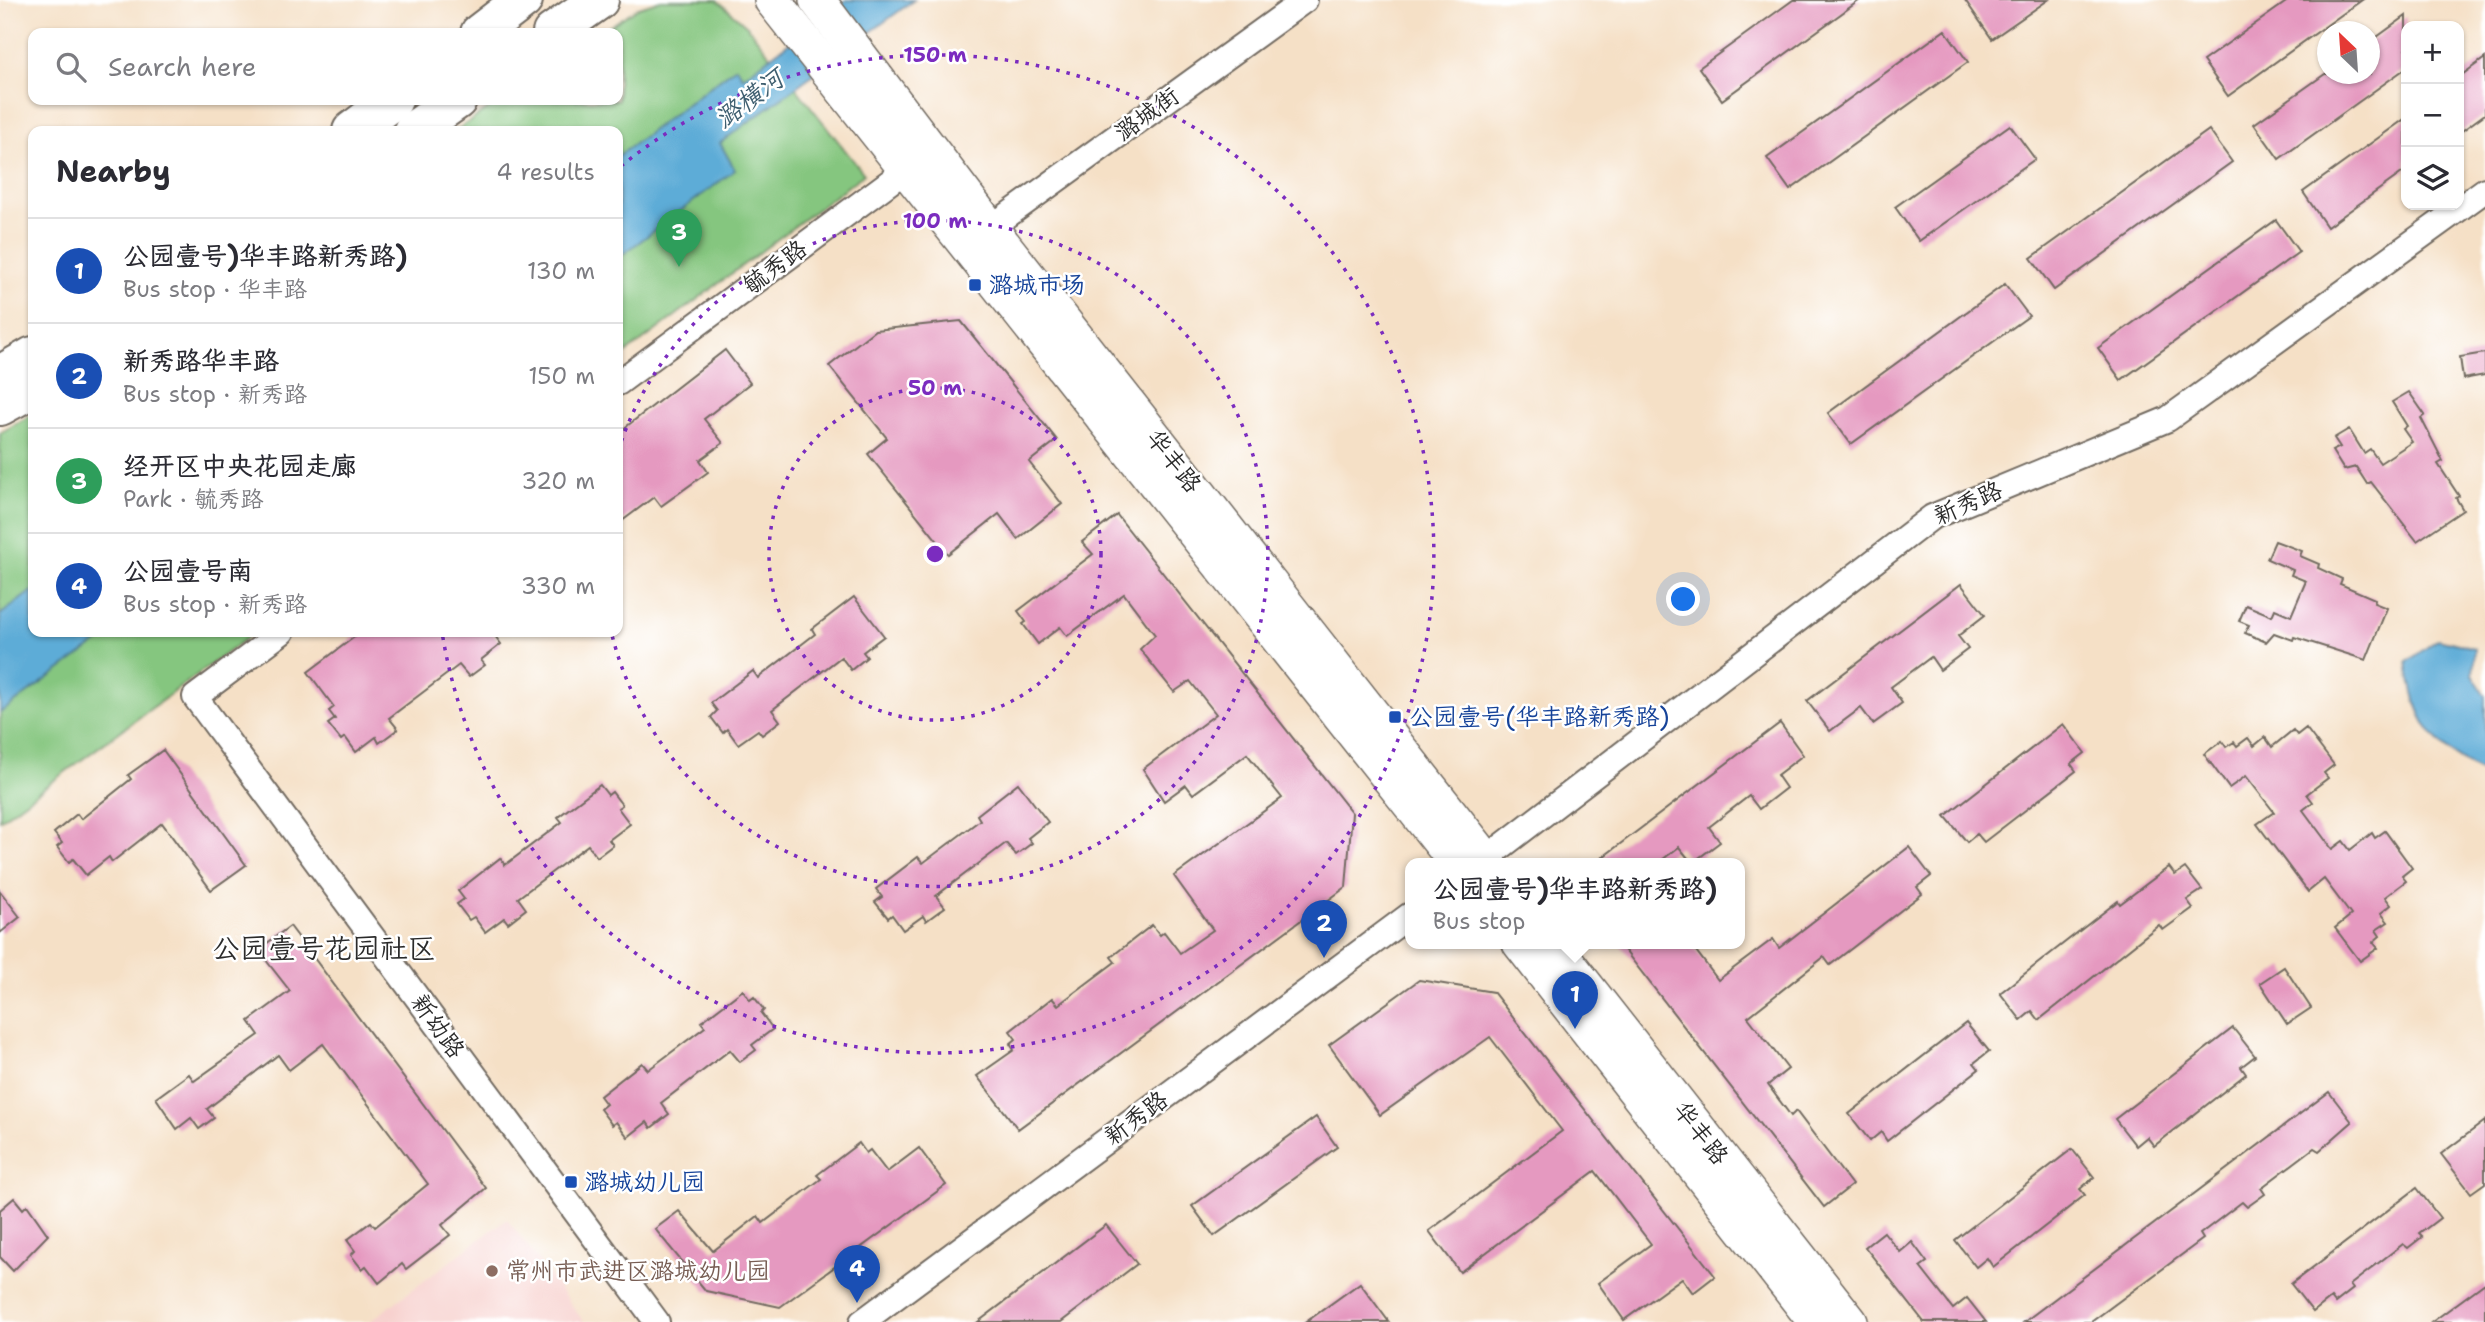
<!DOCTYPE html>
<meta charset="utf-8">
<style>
body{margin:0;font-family:"Shantell Sans","LXGW WenKai TC",sans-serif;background:#f2f2f3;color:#2b2b33}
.controls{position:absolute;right:21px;top:21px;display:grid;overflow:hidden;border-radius:14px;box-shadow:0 2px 5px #0004}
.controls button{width:63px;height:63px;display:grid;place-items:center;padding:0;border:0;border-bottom:2px solid #e1e1e2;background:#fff;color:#2b2b33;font:35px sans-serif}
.compass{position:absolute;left:2317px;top:21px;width:63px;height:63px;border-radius:50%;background:#fff;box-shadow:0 2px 5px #0004;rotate:335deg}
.you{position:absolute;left:1684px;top:600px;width:24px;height:24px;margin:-18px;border:5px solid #fff;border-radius:50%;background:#1a73e8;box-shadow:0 0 0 10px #1a73e833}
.badge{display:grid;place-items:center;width:46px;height:46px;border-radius:50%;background:#0b8043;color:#fff;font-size:23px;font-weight:700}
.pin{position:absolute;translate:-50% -58px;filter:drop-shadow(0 2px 4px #0008)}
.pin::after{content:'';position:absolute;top:37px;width:24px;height:21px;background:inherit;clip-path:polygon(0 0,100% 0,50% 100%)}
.popup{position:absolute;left:1405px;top:858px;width:340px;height:91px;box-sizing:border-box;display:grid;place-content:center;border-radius:14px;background:#fff;filter:drop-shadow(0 2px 5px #0005);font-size:23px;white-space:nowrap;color:#7c7c81}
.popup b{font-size:26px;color:#2b2b33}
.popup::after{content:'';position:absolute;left:50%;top:100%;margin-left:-14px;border:14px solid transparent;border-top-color:#fff}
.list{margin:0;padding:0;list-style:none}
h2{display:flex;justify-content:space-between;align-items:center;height:91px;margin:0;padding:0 28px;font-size:30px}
h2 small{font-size:23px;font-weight:400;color:#7c7c81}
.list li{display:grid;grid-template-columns:46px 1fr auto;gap:21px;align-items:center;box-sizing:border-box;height:105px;padding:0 28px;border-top:2px solid #e1e1e2}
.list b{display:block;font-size:26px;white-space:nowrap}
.list p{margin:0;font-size:23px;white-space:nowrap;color:#7c7c81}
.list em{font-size:23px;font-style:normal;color:#7c7c81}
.icon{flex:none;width:38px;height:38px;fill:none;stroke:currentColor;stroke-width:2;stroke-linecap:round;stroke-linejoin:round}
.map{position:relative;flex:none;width:2485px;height:1322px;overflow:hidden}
.search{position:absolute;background:#fff;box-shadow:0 2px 5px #0004;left:28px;top:28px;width:595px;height:77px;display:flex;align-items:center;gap:18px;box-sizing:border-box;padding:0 24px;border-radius:14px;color:#7c7c81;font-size:26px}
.panel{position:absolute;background:#fff;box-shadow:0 2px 5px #0004;left:28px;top:126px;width:595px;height:511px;border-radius:14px}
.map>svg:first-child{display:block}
.built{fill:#f7d0cd}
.green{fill:#85c67f;stroke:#587855;stroke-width:2}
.water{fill:#5dacd7;stroke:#446c81;stroke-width:2}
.building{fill:#e599c0}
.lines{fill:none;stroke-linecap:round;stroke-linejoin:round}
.street-casing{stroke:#726a61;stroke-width:28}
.secondary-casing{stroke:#726a61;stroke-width:38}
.primary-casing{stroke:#726a61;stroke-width:42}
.street{stroke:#fff;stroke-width:24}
.secondary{stroke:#fff;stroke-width:35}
.primary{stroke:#fff;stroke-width:38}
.ring{fill:none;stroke:#7b2cbf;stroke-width:3.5;stroke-dasharray:3.5 7}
.transit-dot{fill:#1a4fb4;stroke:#fff;stroke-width:2.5}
.education-dot{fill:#8d6e63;stroke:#fff;stroke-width:2.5}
.labels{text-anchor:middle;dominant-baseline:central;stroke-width:5;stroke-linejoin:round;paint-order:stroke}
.street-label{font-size:24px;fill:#2b2b2b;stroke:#fff}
.transit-label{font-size:24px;fill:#164399;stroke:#fff;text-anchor:start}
.education-label{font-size:24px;fill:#785e54;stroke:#fff;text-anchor:start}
.water-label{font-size:26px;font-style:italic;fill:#3f5f70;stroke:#fff}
.quarter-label{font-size:28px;fill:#2b2b2b;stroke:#fff}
.centre{fill:#7b2cbf;stroke:#fff;stroke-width:3.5}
.ring-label{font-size:21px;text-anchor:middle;font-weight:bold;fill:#7b2cbf;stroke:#fff;stroke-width:5;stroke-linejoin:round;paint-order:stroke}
</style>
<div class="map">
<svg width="2485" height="1322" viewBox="0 0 2485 1322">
<rect width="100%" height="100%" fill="#fff"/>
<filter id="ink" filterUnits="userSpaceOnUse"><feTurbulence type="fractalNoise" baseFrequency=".0143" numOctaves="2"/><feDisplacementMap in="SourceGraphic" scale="14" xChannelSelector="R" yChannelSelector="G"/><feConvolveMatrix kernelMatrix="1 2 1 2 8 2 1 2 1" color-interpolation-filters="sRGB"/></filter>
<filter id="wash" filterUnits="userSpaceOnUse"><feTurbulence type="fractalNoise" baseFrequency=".00686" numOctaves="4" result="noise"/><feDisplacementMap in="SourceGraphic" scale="28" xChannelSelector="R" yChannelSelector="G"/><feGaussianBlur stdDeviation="1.57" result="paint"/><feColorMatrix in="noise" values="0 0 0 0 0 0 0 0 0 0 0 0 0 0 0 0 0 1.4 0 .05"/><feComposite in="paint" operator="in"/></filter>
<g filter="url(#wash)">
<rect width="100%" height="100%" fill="#f5e0c6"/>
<polygon class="built" points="507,1219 584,1322 369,1322"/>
<g class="green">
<polygon points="661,0 717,0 747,26 864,174 618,359 618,131 455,131 502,100 618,100 618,33 600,33 639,7"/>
<polygon points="33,414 33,632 255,632 0,820 0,433"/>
</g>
<g class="water">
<polygon points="846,0 914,0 720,143 735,170 618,258 618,156 736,67 743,77"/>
<polygon points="33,590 33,632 112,632 0,713 0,615"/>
<path d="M2438 639 2475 648 2473 674 2485 696V774C2432 746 2415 721 2407 662Z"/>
</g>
<g id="blocks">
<g class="building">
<polygon points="1793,0 1860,0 1722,100 1699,68"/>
<polygon points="1965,0 2048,0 1992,39"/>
<polygon points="2289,0 2362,0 2228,96 2203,61"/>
<polygon points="2406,16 2406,68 2279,159 2254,124 2325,74 2370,74 2370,42"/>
<polygon points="1945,30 1968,62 1790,190 1767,158"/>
<polygon points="2485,58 2485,114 2459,133 2459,77"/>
<polygon points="2406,118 2406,170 2327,227 2303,192"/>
<polygon points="2010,125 2035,159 1919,241 1895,207"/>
<polygon points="2209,130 2232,162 2054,290 2031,258"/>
<polygon points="2276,220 2299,252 2121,380 2098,348"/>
<polygon points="2005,284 2029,316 1851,444 1828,413"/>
<polygon points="961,321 1057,440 1029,462 1062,504 1018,539 999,514 948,554 868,454 887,438 829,366 875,330"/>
<polygon points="725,350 750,383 704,419 723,443 700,460 708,472 661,506 654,497 618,524 618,433"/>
<polygon points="2485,353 2485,375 2463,379 2460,357"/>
<polygon points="2409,392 2425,415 2421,418 2443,461 2438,464 2459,496 2456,498 2463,510 2417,541 2371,482 2367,484 2356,467 2344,470 2332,451 2340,447 2334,438 2349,429 2364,453 2370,449 2380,463 2412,442 2403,429 2407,426 2392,402"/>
<polygon points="1117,515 1352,813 1346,887 1018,1129 977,1076 1014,1050 1010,1044 1016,1039 1010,1031 1052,998 1058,1005 1115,962 1111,957 1152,925 1160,935 1164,932 1180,953 1213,930 1174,876 1282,798 1247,754 1193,794 1186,785 1164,801 1143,769 1216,714 1190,681 1174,692 1140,649 1155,635 1124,594 1067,636 1060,627 1038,644 1023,624 1026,622 1018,611 1093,554 1082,542"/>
<polygon points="2275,541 2302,551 2300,556 2319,564 2318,568 2342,579 2340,584 2375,599 2374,603 2387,608 2366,660 2294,637 2293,640 2274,633 2266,642 2245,633 2249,625 2239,621 2246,605 2272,616 2275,609 2291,616 2306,581 2291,575 2293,570 2267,559"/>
<polygon points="1961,584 1985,615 1958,636 1968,649 1940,670 1931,657 1891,687 1902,703 1873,724 1861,708 1830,731 1807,701"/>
<polygon points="854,597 884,636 863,652 867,657 851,670 841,657 772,710 780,721 762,735 758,730 738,744 727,729 723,733 711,717 717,711 711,703 753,671 758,678 815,634 812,629"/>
<polygon points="361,632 492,632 501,644 481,660 485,665 469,677 459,665 389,718 398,729 379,743 376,737 356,752 345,737 341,740 328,724 335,719 329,711 334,707 308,672"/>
<polygon points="1780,723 1803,755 1777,775 1786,788 1759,809 1749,796 1709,827 1720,842 1692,863 1679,847 1658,863 1595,863"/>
<polygon points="2063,724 2085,753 2071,764 2076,771 1984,842 1977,834 1967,842 1945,816"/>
<polygon points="2306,728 2334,765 2324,773 2328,778 2307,794 2313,802 2303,810 2326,841 2332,849 2343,841 2350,850 2372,833 2375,838 2385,831 2412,868 2402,876 2406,881 2385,897 2391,905 2381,913 2388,922 2376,930 2380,936 2373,942 2378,948 2360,961 2335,928 2351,915 2324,879 2308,892 2257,824 2274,812 2246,776 2229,788 2204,754 2222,741 2226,747 2234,742 2237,746 2248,738 2254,746 2265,737 2272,747 2293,730 2297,735"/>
<polygon points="163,750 246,865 211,890 162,823 112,862 109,857 86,875 73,859 69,862 57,847 62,843 54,833 77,814 81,819 131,779 128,775"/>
<polygon points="1018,783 1048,822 1028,838 1032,843 1016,855 1006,843 936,896 945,907 926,921 923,916 903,930 892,915 888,918 875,902 882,897 876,889 918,857 923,863 980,820 977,815"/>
<polygon points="600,785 608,795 612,792 622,805 618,808 630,824 609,840 613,845 597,857 588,845 518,898 526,909 508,923 504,918 485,932 474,917 469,920 457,904 464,899 458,891 500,858 505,865 562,822 558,817"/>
<polygon points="1909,847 1931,876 1917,887 1922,894 1830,965 1824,957 1748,1017 1788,1069 1768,1085 1791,1116 1796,1111 1852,1185 1824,1207 1619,943 1690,943 1718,980 1773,939 1779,948"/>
<polygon points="2169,867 2175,875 2185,868 2202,890 2187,900 2193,908 2163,930 2159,925 2039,1020 2032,1011 2021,1020 2000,993 2118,901 2120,904"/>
<polygon points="0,891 20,917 0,933"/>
<polygon points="290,926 486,1188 442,1225 450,1235 406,1269 402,1264 379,1283 366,1266 362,1269 351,1255 355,1251 347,1240 371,1222 375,1227 428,1184 323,1044 289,1070 278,1055 207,1109 214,1118 199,1129 191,1118 177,1129 156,1098 189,1074 194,1081 259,1035 249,1021 290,991 258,950"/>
<polygon points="2284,967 2311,1008 2287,1024 2260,983"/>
<polygon points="1419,980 1493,992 1715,1276 1693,1293 1682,1278 1624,1320 1598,1283 1651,1244 1595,1171 1460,1272 1429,1231 1562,1131 1490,1037 1380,1115 1329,1045"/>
<polygon points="743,990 750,1000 754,997 764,1010 761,1013 773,1029 752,1045 756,1050 740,1062 730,1050 661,1103 669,1114 651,1128 647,1122 628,1137 616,1122 612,1125 600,1109 606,1104 600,1096 642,1063 648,1070 705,1027 701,1022"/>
<polygon points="1966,1023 1989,1051 1974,1063 1979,1069 1887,1141 1881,1132 1870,1141 1849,1114"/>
<polygon points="2233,1028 2255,1056 2241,1067 2246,1074 2154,1146 2147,1137 2136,1146 2115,1119"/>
<polygon points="2329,1092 2352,1122 2319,1151 2314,1148 2261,1188 2265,1194 2247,1207 2242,1202 2200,1234 2203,1239 2091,1322 2024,1322"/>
<polygon points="1316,1117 1337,1147 1214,1236 1192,1206"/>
<polygon points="2485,1121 2485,1183 2471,1193 2441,1154"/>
<polygon points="859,1143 866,1153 870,1150 887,1172 919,1148 946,1185 780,1307 706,1291 655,1229 679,1211 713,1251 758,1216 763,1223 821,1179 817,1175"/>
<polygon points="2072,1149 2094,1177 2080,1189 2085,1195 1993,1267 1987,1258 1976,1267 1955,1240"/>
<polygon points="2417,1188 2440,1218 2419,1234 2422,1237 2408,1248 2403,1244 2350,1285 2353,1289 2335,1303 2331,1298 2313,1312 2291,1284"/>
<polygon points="14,1198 23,1209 27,1205 48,1235 13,1271 0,1257 0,1210"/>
<polygon points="1106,1225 1137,1264 1061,1322 978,1322"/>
<polygon points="1884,1232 1900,1252 1912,1242 1927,1262 1920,1267 1953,1309 1967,1298 1986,1322 1924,1322 1865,1247"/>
<polygon points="1360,1283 1389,1322 1306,1322"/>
<polygon points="2485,1283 2485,1322 2432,1322"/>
</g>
</g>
</g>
<g filter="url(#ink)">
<use href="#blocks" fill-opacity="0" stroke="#726a61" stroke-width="2"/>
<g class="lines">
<defs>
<g id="street">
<polyline points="990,228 1305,0"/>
<polyline points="618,383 918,161"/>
<polyline points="282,632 195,697 657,1322"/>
<polyline points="1480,863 1932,517 2168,419 2485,190"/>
<polyline points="862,1322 1410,915"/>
</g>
<g id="secondary">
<polyline points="772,0 1457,863"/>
<polyline points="817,0 990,228 1489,863"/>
<polyline points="1520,943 1816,1322"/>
<polyline points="1552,943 1850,1322"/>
</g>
<g id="primary">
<polyline points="480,33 523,0"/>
<polyline points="552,33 599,0"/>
<polyline points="352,131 393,100"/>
<polyline points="413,131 457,100"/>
<polyline points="0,375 33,356"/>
<polyline points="0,406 33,388"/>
</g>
</defs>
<use href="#street" class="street-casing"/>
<use href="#secondary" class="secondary-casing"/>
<use href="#primary" class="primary-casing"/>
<use href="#street" class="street"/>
<use href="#secondary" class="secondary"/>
<use href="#primary" class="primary"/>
</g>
</g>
<g class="ring">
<circle cx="935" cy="554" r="166"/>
<path d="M618 451A333 333 0 1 1 612 635"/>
<path d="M621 166A499 499 0 1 1 442 632"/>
</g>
<g class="transit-dot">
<rect x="968" y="278" width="14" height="14" rx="3.5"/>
<rect x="1388" y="710" width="14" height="14" rx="3.5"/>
<rect x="564" y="1175" width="14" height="14" rx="3.5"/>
</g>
<circle class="education-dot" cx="492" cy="1271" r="7"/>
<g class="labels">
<g class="street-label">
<text transform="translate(1147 114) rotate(-36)">潞城街</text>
<text transform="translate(775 267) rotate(-37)">毓秀路</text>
<text transform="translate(1174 461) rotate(52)">华丰路</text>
<text transform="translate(1968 503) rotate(-24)">新秀路</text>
<text transform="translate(438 1026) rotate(54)">新幼路</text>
<text transform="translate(1136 1118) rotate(-37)">新秀路</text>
<text transform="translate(1701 1133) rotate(52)">华丰路</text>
</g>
<g class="transit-label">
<text x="989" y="285">潞城市场</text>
<text x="1409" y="717">公园壹号(华丰路新秀路)</text>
<text x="585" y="1182">潞城幼儿园</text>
</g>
<g class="education-label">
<text x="506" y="1271">常州市武进区潞城幼儿园</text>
</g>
<g class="water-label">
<text transform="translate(749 98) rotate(-37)">潞横河</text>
</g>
<g class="quarter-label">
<text x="324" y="948">公园壹号花园社区</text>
</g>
</g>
<circle cx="935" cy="554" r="10" class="centre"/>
<g class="ring-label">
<text x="935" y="62">150 m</text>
<text x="935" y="228">100 m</text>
<text x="935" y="395">50 m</text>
</g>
</svg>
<div class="controls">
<button>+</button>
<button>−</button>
<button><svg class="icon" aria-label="layers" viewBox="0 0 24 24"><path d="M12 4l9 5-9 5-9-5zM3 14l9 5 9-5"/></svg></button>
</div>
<svg class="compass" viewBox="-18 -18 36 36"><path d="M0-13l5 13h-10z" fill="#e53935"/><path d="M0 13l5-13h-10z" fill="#7c7c81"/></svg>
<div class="you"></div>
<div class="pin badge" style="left:1575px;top:1029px;background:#1a4fb4">1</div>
<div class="popup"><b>公园壹号)华丰路新秀路)</b>Bus stop</div>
<div class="pin badge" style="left:1324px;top:958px;background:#1a4fb4">2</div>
<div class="pin badge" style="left:679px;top:267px;background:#2e9e5b">3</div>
<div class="pin badge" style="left:857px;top:1303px;background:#1a4fb4">4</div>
<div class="search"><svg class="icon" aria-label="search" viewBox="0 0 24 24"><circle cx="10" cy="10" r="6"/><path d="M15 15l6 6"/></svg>Search here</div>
<section class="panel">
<h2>Nearby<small>4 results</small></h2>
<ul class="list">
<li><span class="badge" style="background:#1a4fb4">1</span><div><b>公园壹号)华丰路新秀路)</b><p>Bus stop · 华丰路</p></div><em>130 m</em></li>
<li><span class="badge" style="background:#1a4fb4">2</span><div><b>新秀路华丰路</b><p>Bus stop · 新秀路</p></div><em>150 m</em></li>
<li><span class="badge" style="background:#2e9e5b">3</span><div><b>经开区中央花园走廊</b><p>Park · 毓秀路</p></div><em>320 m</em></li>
<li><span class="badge" style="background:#1a4fb4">4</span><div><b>公园壹号南</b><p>Bus stop · 新秀路</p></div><em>330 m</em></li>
</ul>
</section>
</div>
